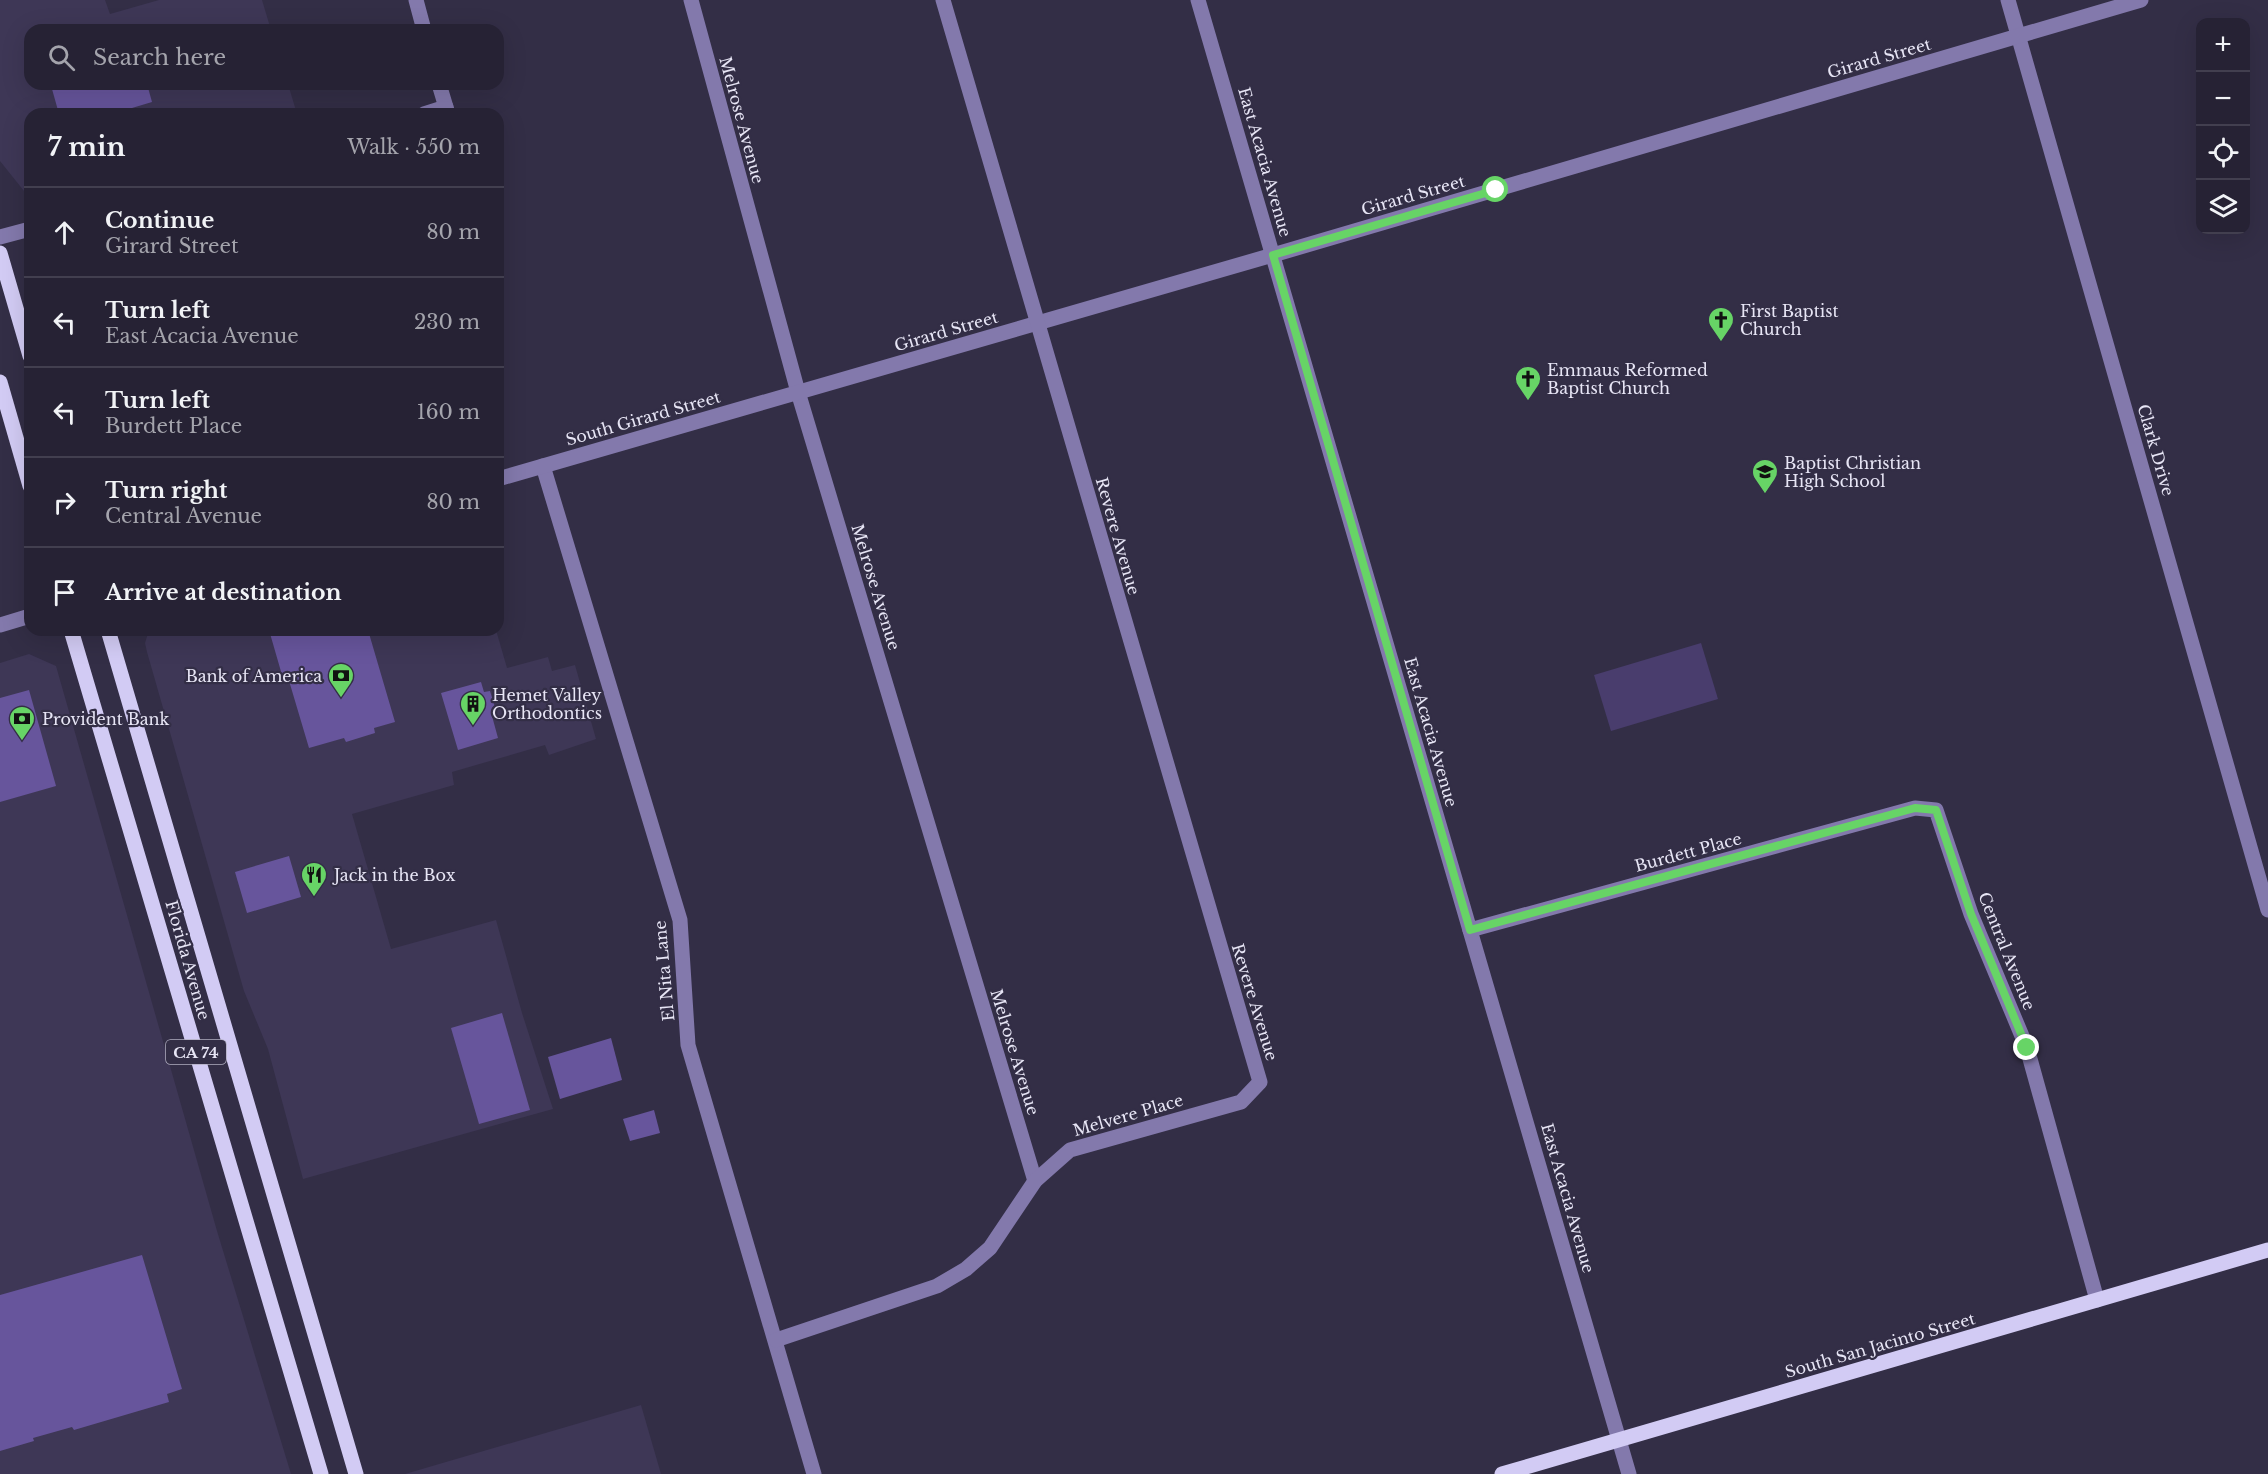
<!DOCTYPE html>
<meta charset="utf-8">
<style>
body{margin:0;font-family:"Libre Baskerville",serif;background:#2e2a3c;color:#f1f3f6}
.controls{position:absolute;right:18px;top:18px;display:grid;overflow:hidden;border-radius:12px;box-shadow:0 6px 24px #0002}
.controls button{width:54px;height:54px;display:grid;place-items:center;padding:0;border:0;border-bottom:2px solid #423f4f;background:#262234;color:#f1f3f6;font:30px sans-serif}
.stop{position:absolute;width:18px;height:18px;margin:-14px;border:4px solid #67d466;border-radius:50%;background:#fff}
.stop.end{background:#67d466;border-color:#fff;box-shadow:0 2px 6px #0008}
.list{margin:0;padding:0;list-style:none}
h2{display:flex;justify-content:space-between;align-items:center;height:78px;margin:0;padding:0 24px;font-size:26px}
h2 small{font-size:20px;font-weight:400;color:#a4a4ac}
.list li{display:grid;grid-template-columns:39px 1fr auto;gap:18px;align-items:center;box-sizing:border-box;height:90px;padding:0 24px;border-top:2px solid #423f4f}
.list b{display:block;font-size:22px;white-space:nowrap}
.list p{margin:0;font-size:20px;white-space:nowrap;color:#a4a4ac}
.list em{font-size:20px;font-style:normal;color:#a4a4ac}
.icon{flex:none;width:33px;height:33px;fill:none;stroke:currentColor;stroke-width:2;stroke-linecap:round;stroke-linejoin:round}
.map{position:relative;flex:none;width:2268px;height:1474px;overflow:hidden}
.search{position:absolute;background:#262234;box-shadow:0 6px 24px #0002;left:24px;top:24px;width:480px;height:66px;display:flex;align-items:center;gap:15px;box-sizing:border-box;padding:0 21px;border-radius:18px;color:#a4a4ac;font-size:22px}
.panel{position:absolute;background:#262234;box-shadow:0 6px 24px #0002;left:24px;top:108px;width:480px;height:528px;border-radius:18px}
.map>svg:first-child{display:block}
.built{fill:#3e3756}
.green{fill:#493d6d}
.building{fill:#67559c}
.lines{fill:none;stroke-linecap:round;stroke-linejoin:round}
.minor{stroke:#8379ac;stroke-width:15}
.major{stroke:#d2cbf4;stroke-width:15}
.route{stroke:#67d466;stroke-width:8}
.labels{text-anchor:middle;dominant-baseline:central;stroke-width:4.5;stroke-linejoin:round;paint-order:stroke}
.shield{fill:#332e46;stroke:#b1aec0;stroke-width:1.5}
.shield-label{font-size:15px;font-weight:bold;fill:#e7e5f5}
.street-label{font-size:16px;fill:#e7e5f5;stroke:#332e46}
.poi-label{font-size:16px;fill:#e7e5f5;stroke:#332e46;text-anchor:start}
</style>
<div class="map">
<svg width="2268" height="1474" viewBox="0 0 2268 1474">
<rect width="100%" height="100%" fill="#332e46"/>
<g class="built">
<polygon points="0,0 105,0 110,14 159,0 262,0 271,30 30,30 30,84 288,84 297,114 30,114 30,196 28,196 0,161"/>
<polygon points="149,630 496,630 507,668 548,657 552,671 575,665 596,739 549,755 545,745 452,772 454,785 352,814 391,949 496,920 522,1013 553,1109 303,1179 268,1049 244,991 147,652 145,643"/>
<polygon points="29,654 56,666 217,1231 291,1474 0,1474 0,663"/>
<polygon points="641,1405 661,1474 405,1474"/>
</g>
<polygon class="green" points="1701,643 1718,699 1611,731 1594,675"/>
<g class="building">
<polygon points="71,84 147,84 152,102 112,114 59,114 52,89"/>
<polygon points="269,630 368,630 395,722 374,728 375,733 346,742 344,738 309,748 287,674 282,675"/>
<polygon points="481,682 484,692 490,691 497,714 492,716 498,738 458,750 441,693"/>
<polygon points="29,690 56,786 0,802 0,698"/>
<polygon points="289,856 301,897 247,913 235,872"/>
<polygon points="502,1013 530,1110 479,1124 451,1028"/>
<polygon points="611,1038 622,1080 560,1099 548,1057"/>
<polygon points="654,1110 660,1133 630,1141 623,1119"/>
<polygon points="142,1255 182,1389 167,1394 169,1402 74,1430 72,1427 33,1438 34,1441 0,1451 0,1295"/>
</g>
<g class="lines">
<g class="minor">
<polyline points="416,0 424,30"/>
<polyline points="691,0 798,392 1035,1181"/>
<polyline points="1198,0 1629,1474"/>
<polyline points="2008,0 2268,910"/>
<polyline points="439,84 448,114"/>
<polyline points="424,114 446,107"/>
<polyline points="0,237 30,229"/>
<polyline points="543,466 680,920 688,1045 814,1474"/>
<polyline points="498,479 1273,255 2141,0"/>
<polyline points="0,625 30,616"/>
<polyline points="1470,930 1915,808 1936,810 1971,914 2027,1048 2097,1300"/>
<polyline points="776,1340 937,1286 966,1269 990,1248 1035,1181 1070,1150 1241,1102 1260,1082 943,0"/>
</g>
<g class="major">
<polyline points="0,253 30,356"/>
<polyline points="0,382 30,486"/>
<polyline points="71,630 321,1474"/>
<polyline points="108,630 356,1474"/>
<polyline points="1502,1474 2268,1250"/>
</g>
</g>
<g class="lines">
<polyline class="route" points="1496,190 1273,255 1470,930 1915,808 1936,810 1971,914 2027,1048"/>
</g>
<defs>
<symbol id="church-pin" viewBox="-11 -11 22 30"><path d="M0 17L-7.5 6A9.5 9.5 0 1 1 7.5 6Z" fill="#67d466" stroke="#332e46"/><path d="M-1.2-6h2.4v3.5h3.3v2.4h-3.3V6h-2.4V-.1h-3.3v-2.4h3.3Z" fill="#111"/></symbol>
<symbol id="school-pin" viewBox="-11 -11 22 30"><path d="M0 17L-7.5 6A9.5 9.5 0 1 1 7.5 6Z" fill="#67d466" stroke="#332e46"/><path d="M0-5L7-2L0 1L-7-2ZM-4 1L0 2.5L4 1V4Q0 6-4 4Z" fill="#111"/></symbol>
<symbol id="bank-pin" viewBox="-11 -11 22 30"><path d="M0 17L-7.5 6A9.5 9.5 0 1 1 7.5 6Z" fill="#67d466" stroke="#332e46"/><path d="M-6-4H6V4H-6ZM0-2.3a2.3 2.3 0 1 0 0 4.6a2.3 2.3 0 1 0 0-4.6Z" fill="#111"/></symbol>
<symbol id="building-pin" viewBox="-11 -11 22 30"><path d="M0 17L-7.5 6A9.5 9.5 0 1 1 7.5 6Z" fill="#67d466" stroke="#332e46"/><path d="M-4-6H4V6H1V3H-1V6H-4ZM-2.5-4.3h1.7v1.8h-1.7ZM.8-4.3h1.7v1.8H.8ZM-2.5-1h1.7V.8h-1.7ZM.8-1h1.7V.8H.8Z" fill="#111"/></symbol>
<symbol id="restaurant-pin" viewBox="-11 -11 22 30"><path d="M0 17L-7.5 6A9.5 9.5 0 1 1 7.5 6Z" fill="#67d466" stroke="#332e46"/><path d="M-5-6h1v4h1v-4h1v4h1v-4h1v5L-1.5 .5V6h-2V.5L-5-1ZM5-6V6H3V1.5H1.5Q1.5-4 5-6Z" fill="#111"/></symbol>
</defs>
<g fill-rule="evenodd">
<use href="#church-pin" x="1706" y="305" width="30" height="40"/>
<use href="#church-pin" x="1513" y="364" width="30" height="40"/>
<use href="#school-pin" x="1750" y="457" width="30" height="40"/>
<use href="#bank-pin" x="326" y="661" width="30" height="40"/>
<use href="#building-pin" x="458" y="689" width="30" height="40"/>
<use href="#bank-pin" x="7" y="704" width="30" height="40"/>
<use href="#restaurant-pin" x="299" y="860" width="30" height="40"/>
</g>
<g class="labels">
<rect class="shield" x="166" y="1040" width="60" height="24" rx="4.5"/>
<g class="shield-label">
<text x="196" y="1052">CA 74</text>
</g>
<g class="street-label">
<text transform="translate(1879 58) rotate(-16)">Girard Street</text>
<text transform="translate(742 120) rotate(75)">Melrose Avenue</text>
<text transform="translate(1265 162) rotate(74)">East Acacia Avenue</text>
<text transform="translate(1413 195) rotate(-16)">Girard Street</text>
<text transform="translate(946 331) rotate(-16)">Girard Street</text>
<text transform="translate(643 418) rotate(-16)">South Girard Street</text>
<text transform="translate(2156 450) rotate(74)">Clark Drive</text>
<text transform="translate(1118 536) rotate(74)">Revere Avenue</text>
<text transform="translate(876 587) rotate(73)">Melrose Avenue</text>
<text transform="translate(1431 732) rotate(74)">East Acacia Avenue</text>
<text transform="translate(1688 852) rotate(-15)">Burdett Place</text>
<text transform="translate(2007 951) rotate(68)">Central Avenue</text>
<text transform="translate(188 960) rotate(74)">Florida Avenue</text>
<text transform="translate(664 971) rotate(-95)">El Nita Lane</text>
<text transform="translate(1255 1002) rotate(73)">Revere Avenue</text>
<text transform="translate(1015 1052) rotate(73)">Melrose Avenue</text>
<text transform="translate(1128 1115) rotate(-16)">Melvere Place</text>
<text transform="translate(1568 1198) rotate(74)">East Acacia Avenue</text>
<text transform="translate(1880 1345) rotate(-16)">South San Jacinto Street</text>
</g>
<g class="poi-label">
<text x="1740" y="311">First Baptist<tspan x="1740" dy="18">Church</tspan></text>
<text x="1547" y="370">Emmaus Reformed<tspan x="1547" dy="18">Baptist Church</tspan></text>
<text x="1784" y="463">Baptist Christian<tspan x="1784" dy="18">High School</tspan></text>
<text x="322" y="676" text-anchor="end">Bank of America</text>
<text x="492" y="695">Hemet Valley<tspan x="492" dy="18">Orthodontics</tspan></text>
<text x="42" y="719">Provident Bank</text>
<text x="334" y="875">Jack in the Box</text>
</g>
</g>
</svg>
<div class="controls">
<button>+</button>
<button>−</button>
<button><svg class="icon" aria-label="locate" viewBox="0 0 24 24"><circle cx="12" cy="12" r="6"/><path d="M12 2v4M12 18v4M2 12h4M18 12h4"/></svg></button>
<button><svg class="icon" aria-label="layers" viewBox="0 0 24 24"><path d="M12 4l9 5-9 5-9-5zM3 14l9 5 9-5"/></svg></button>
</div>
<div class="stop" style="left:1496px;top:190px"></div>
<div class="stop end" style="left:2027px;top:1048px"></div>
<div class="search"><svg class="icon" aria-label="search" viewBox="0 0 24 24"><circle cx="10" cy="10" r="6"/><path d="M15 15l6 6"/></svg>Search here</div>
<section class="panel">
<h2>7 min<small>Walk · 550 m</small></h2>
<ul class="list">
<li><svg class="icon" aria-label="ahead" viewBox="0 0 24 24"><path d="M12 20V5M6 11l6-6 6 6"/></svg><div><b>Continue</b><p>Girard Street</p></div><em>80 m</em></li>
<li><svg class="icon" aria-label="left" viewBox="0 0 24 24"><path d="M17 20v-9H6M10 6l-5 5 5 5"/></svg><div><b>Turn left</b><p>East Acacia Avenue</p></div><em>230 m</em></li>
<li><svg class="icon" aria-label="left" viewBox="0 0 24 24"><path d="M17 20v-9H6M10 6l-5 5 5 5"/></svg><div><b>Turn left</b><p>Burdett Place</p></div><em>160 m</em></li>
<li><svg class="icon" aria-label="right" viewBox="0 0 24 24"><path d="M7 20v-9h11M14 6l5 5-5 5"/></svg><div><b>Turn right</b><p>Central Avenue</p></div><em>80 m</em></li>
<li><svg class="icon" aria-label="arrive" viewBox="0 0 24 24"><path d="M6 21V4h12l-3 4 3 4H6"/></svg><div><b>Arrive at destination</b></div></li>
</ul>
</section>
</div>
